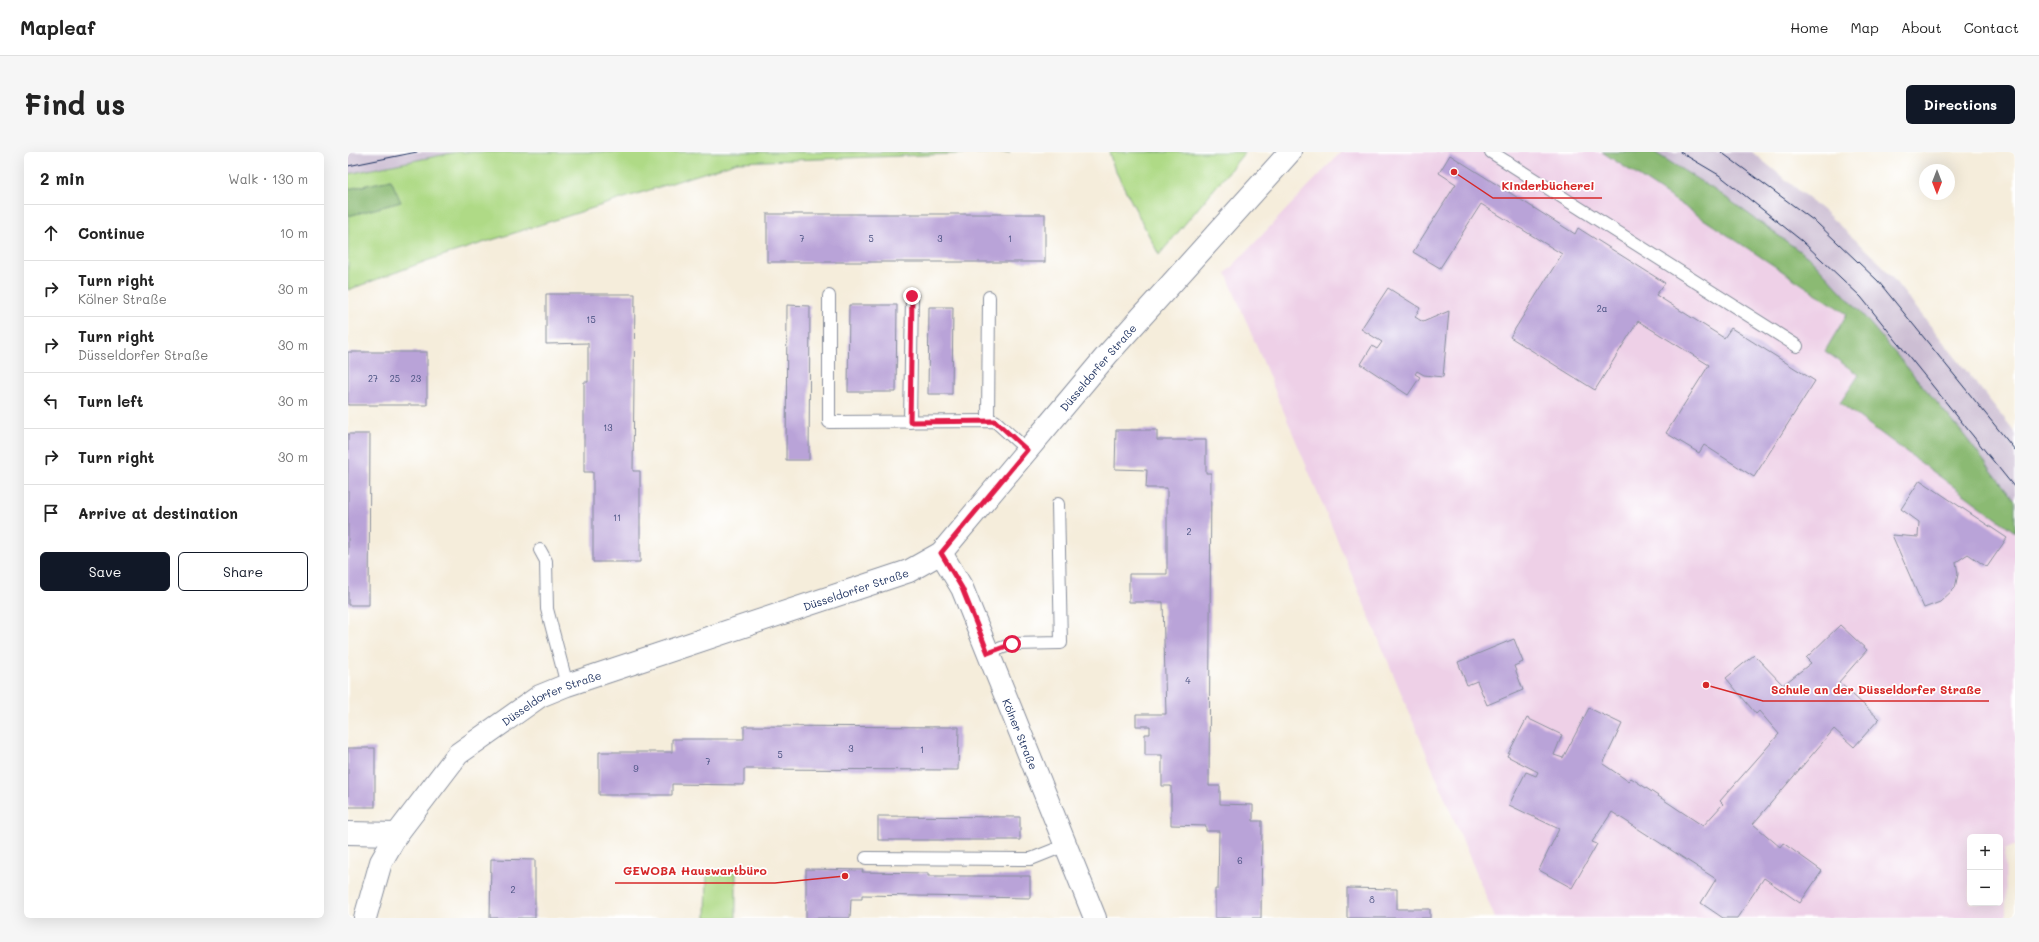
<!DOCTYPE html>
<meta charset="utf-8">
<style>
body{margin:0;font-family:Mali,sans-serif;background:#f6f6f6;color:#222}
.controls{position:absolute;right:12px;bottom:12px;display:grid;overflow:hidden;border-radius:6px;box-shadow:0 4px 16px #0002}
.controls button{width:36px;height:36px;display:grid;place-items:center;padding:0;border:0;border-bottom:1px solid #e0e0e0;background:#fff;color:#222;font:20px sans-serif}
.compass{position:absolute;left:1571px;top:12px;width:36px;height:36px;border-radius:50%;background:#fff;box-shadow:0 4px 16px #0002;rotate:180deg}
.stop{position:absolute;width:12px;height:12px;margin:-9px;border:3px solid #e11d48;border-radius:50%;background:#fff}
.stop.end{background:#e11d48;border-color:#fff;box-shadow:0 1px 4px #0008}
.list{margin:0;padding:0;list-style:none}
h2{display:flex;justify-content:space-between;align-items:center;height:52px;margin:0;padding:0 16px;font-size:17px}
h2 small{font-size:13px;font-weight:400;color:#767676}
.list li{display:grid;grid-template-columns:26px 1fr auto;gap:12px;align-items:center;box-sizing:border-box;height:56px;padding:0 16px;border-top:1px solid #e0e0e0}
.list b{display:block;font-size:15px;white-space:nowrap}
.list p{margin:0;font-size:13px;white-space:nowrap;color:#767676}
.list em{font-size:13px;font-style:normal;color:#767676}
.actions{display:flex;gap:8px;padding:12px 16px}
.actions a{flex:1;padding:9px 0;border:1px solid #111827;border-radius:6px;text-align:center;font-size:14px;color:#111827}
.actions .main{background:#111827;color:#fff}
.icon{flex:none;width:22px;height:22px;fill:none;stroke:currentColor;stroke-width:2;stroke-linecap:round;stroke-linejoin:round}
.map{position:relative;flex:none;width:1667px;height:766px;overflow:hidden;border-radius:6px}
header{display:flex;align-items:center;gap:24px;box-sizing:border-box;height:56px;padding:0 20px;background:#fff;border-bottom:1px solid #e0e0e0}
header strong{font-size:19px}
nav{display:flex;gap:22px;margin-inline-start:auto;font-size:14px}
.intro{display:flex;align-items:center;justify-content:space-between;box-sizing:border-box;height:96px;padding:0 24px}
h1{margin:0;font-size:28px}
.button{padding:10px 18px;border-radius:6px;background:#111827;color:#fff;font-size:14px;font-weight:700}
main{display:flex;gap:24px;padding:0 24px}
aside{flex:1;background:#fff;border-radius:6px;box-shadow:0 4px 16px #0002}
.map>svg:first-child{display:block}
.built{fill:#eed0e7;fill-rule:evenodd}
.industrial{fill:#ccbed3}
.green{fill:#afda86;stroke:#658472}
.forest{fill:#8bba73;stroke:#537468}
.building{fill:#b9a3d8}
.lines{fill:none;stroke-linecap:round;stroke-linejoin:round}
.service-casing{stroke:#888e9c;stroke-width:14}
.minor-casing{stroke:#888e9c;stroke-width:24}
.service{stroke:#fff;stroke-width:12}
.minor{stroke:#fff;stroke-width:22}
.tram{stroke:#1b2f5e;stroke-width:1}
.route{stroke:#e11d48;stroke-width:5}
.labels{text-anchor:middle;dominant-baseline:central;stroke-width:3.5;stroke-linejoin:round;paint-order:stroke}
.number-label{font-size:9px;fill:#424c7c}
.street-label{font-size:11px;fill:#1b2f5e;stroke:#fff}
.leader{fill:none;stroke:#d62828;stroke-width:1.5}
.callout-dot{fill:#d62828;stroke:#fff;stroke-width:1.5}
.callout-label{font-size:12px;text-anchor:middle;font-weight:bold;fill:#d62828;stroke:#fff;stroke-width:3.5;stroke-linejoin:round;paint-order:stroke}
</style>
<header>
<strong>Mapleaf</strong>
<nav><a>Home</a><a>Map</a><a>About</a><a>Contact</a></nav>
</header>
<div class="intro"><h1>Find us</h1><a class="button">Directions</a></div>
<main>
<aside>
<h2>2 min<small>Walk · 130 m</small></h2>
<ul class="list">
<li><svg class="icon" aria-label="ahead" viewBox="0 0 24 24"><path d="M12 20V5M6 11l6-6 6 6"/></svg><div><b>Continue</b></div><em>10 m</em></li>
<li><svg class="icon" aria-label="right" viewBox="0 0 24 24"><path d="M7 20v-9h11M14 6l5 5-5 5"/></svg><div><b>Turn right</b><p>Kölner Straße</p></div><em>30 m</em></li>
<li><svg class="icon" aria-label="right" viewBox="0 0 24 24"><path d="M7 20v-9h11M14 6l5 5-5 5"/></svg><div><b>Turn right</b><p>Düsseldorfer Straße</p></div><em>30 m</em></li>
<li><svg class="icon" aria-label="left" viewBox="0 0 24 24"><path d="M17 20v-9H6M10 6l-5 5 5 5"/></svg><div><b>Turn left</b></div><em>30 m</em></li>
<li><svg class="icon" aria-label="right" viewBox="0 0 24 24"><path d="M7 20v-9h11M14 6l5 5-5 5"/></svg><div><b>Turn right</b></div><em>30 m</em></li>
<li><svg class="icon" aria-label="arrive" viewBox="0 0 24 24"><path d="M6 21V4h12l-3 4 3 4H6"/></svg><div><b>Arrive at destination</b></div></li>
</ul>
<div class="actions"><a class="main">Save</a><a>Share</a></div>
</aside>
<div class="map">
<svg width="1667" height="766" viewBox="0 0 1667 766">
<rect width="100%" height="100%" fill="#fff"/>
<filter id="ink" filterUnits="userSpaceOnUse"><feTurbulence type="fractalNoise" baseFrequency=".025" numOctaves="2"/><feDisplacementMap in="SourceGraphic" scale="8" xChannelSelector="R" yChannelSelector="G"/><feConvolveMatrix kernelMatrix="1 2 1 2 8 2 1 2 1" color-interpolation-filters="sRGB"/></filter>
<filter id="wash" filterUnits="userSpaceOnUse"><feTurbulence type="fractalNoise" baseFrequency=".012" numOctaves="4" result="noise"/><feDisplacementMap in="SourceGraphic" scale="16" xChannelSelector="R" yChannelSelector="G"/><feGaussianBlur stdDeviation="0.9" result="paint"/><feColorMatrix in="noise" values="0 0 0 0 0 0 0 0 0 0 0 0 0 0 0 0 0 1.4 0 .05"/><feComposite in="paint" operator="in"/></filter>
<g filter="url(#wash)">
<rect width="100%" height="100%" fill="#f5eddb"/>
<path class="built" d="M993 0H1254L1499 163 1477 199 1511 223 1492 251 1667 380V693L1657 698 1658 766H1147L878 121ZM1622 685H1652V751H1622Z"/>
<g class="industrial">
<polygon points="0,0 109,0 0,22"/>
<polygon points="1306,0 1404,0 1477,60 1534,113 1667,280 1667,349 1612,278 1514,162 1373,42"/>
</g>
<g class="green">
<polygon points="109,0 662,0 390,10 81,108 0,138 0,64 52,50 43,28 0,37 0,22"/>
<polygon points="761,0 897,0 811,103 766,16"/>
<polygon points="359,719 388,719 388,766 358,766"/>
</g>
<g class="forest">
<polygon points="1254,0 1306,0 1373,42 1464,108 1514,162 1612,278 1667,349 1667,380 1492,251 1511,223 1477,199 1499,162"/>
<polygon points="43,28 53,50 0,64 0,37"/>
</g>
<g id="blocks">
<g class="building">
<polygon points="1102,3 1227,82 1230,76 1317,131 1308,143 1376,186 1383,176 1467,229 1406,325 1356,293 1351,301 1318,281 1361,213 1290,169 1247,238 1162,185 1214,102 1133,52 1092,116 1065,100 1108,32 1091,21"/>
<rect x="419" y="62" width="278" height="48"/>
<polygon points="1040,136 1072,156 1067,165 1075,170 1101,159 1095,225 1076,223 1069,219 1067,222 1072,225 1060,243 1013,212 1024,194 1029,197 1034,190 1013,177"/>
<polygon points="198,142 287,142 285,319 292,319 292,410 245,410 245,320 236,320 236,230 240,230 240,191 198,192"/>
<polygon points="439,153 462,154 461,308 438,308"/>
<polygon points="501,153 549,153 548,240 500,240"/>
<polygon points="581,155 605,155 604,242 580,242"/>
<rect x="0" y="200" width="79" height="53"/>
<polygon points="768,278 809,278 809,288 858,288 858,321 863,321 861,634 872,634 872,652 905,653 905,669 914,669 913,766 867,766 867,737 870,737 871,679 858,679 858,674 823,673 823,634 814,634 814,603 797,603 797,582 802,582 802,574 788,574 788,562 818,562 815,450 781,450 781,422 819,422 819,336 798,336 799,318 767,317"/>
<polygon points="0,282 22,282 21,453 0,453"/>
<polygon points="1572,328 1659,386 1639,415 1620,402 1608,410 1610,422 1607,436 1592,450 1576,456 1544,383 1570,385 1571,370 1553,357"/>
<polygon points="1492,473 1519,498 1491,530 1531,567 1506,595 1486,577 1405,672 1432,695 1435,691 1474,719 1452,751 1416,726 1389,766 1375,766 1353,751 1368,727 1264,660 1244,690 1249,692 1224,736 1191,718 1211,677 1161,653 1178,620 1188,624 1190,620 1159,604 1179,566 1214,583 1206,603 1215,606 1241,556 1274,572 1255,612 1280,629 1283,626 1355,674 1375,652 1372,649 1431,582 1411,559 1408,562 1378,526 1406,503 1435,533 1463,511 1458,506"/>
<polygon points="1166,487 1175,510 1166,514 1175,538 1139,553 1129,529 1119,533 1110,510"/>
<polygon points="396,574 611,575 610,618 396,617 396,633 324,632 324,643 251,643 251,600 324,600 324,587 396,587"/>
<rect x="0" y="596" width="27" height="59"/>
<polygon points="530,664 672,665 672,688 530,688"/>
<polygon points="143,707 187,708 187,766 142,766"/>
<polygon points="458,717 515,718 514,720 580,721 580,724 682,724 682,746 514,743 514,747 503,747 502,766 458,766"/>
<polygon points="999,736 1049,737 1049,757 1082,757 1082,766 999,766"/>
</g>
</g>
</g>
<g filter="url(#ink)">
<use href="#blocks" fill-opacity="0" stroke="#888e9c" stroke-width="1"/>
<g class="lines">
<defs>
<g id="service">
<polyline points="1143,0 1449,194"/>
<polyline points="481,144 481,270 647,269 679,298"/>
<polyline points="640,269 641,145"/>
<polyline points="562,270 564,144"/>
<polyline points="192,398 198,409 199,457 219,533"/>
<polyline points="640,501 664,492 713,491 710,352"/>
<polyline points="518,706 683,707 718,693"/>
</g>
<g id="minor">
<path id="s1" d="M593 401 614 436 747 766"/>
<polyline points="0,681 49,682"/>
<path id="s2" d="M17 766 33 710 49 682 110 602 192 544 219 533 561 419 593 401 759 203 942 0"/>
</g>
</defs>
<use href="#service" class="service-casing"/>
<use href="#minor" class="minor-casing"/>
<use href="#service" class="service"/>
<use href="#minor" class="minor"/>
<g class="tram">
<polyline points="1332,0 1371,23 1454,89 1513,145 1667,336"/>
<polyline points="1373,0 1469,71 1530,129 1667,298"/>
<polyline points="0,14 69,0"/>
</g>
</g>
</g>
<g class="lines" filter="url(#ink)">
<polyline class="route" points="564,144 562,270 647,269 679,298 593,401 614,436 640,501 664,492"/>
</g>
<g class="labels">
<g class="number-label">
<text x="454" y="86">7</text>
<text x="523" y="86">5</text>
<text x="592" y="86">3</text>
<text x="662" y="86">1</text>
<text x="1254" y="156">2a</text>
<text x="243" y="167">15</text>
<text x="25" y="226">27</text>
<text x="47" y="226">25</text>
<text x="68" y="226">23</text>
<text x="260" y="275">13</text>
<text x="269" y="365">11</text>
<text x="841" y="379">2</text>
<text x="840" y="528">4</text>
<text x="503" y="596">3</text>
<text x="574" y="597">1</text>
<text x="432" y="602">5</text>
<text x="360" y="609">7</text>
<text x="288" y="616">9</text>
<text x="892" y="708">6</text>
<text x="165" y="737">2</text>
<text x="1024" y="747">8</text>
</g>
<g class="street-label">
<text stroke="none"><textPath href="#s2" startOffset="961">Düsseldorfer Straße</textPath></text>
<text stroke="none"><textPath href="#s2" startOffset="625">Düsseldorfer Straße</textPath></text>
<text stroke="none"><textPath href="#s2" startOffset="301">Düsseldorfer Straße</textPath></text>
<text stroke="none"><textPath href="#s1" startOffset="198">Kölner Straße</textPath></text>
</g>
</g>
<path class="leader" d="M1106 20L1145 46H1254M1358 533L1415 549H1641M497 724L427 731H267"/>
<g class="callout-dot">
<circle cx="1106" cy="20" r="4"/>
<circle cx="1358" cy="533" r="4"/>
<circle cx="497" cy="724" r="4"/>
</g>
<g class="callout-label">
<text x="1200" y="38">Kinderbücherei</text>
<text x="1528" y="542">Schule an der Düsseldorfer Straße</text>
<text x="347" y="723">GEWOBA Hauswartbüro</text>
</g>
</svg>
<div class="controls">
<button>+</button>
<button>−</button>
</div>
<svg class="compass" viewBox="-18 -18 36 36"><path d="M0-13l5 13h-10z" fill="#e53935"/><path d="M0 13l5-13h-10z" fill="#767676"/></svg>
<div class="stop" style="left:664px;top:492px"></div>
<div class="stop end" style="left:564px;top:144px"></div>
</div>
</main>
